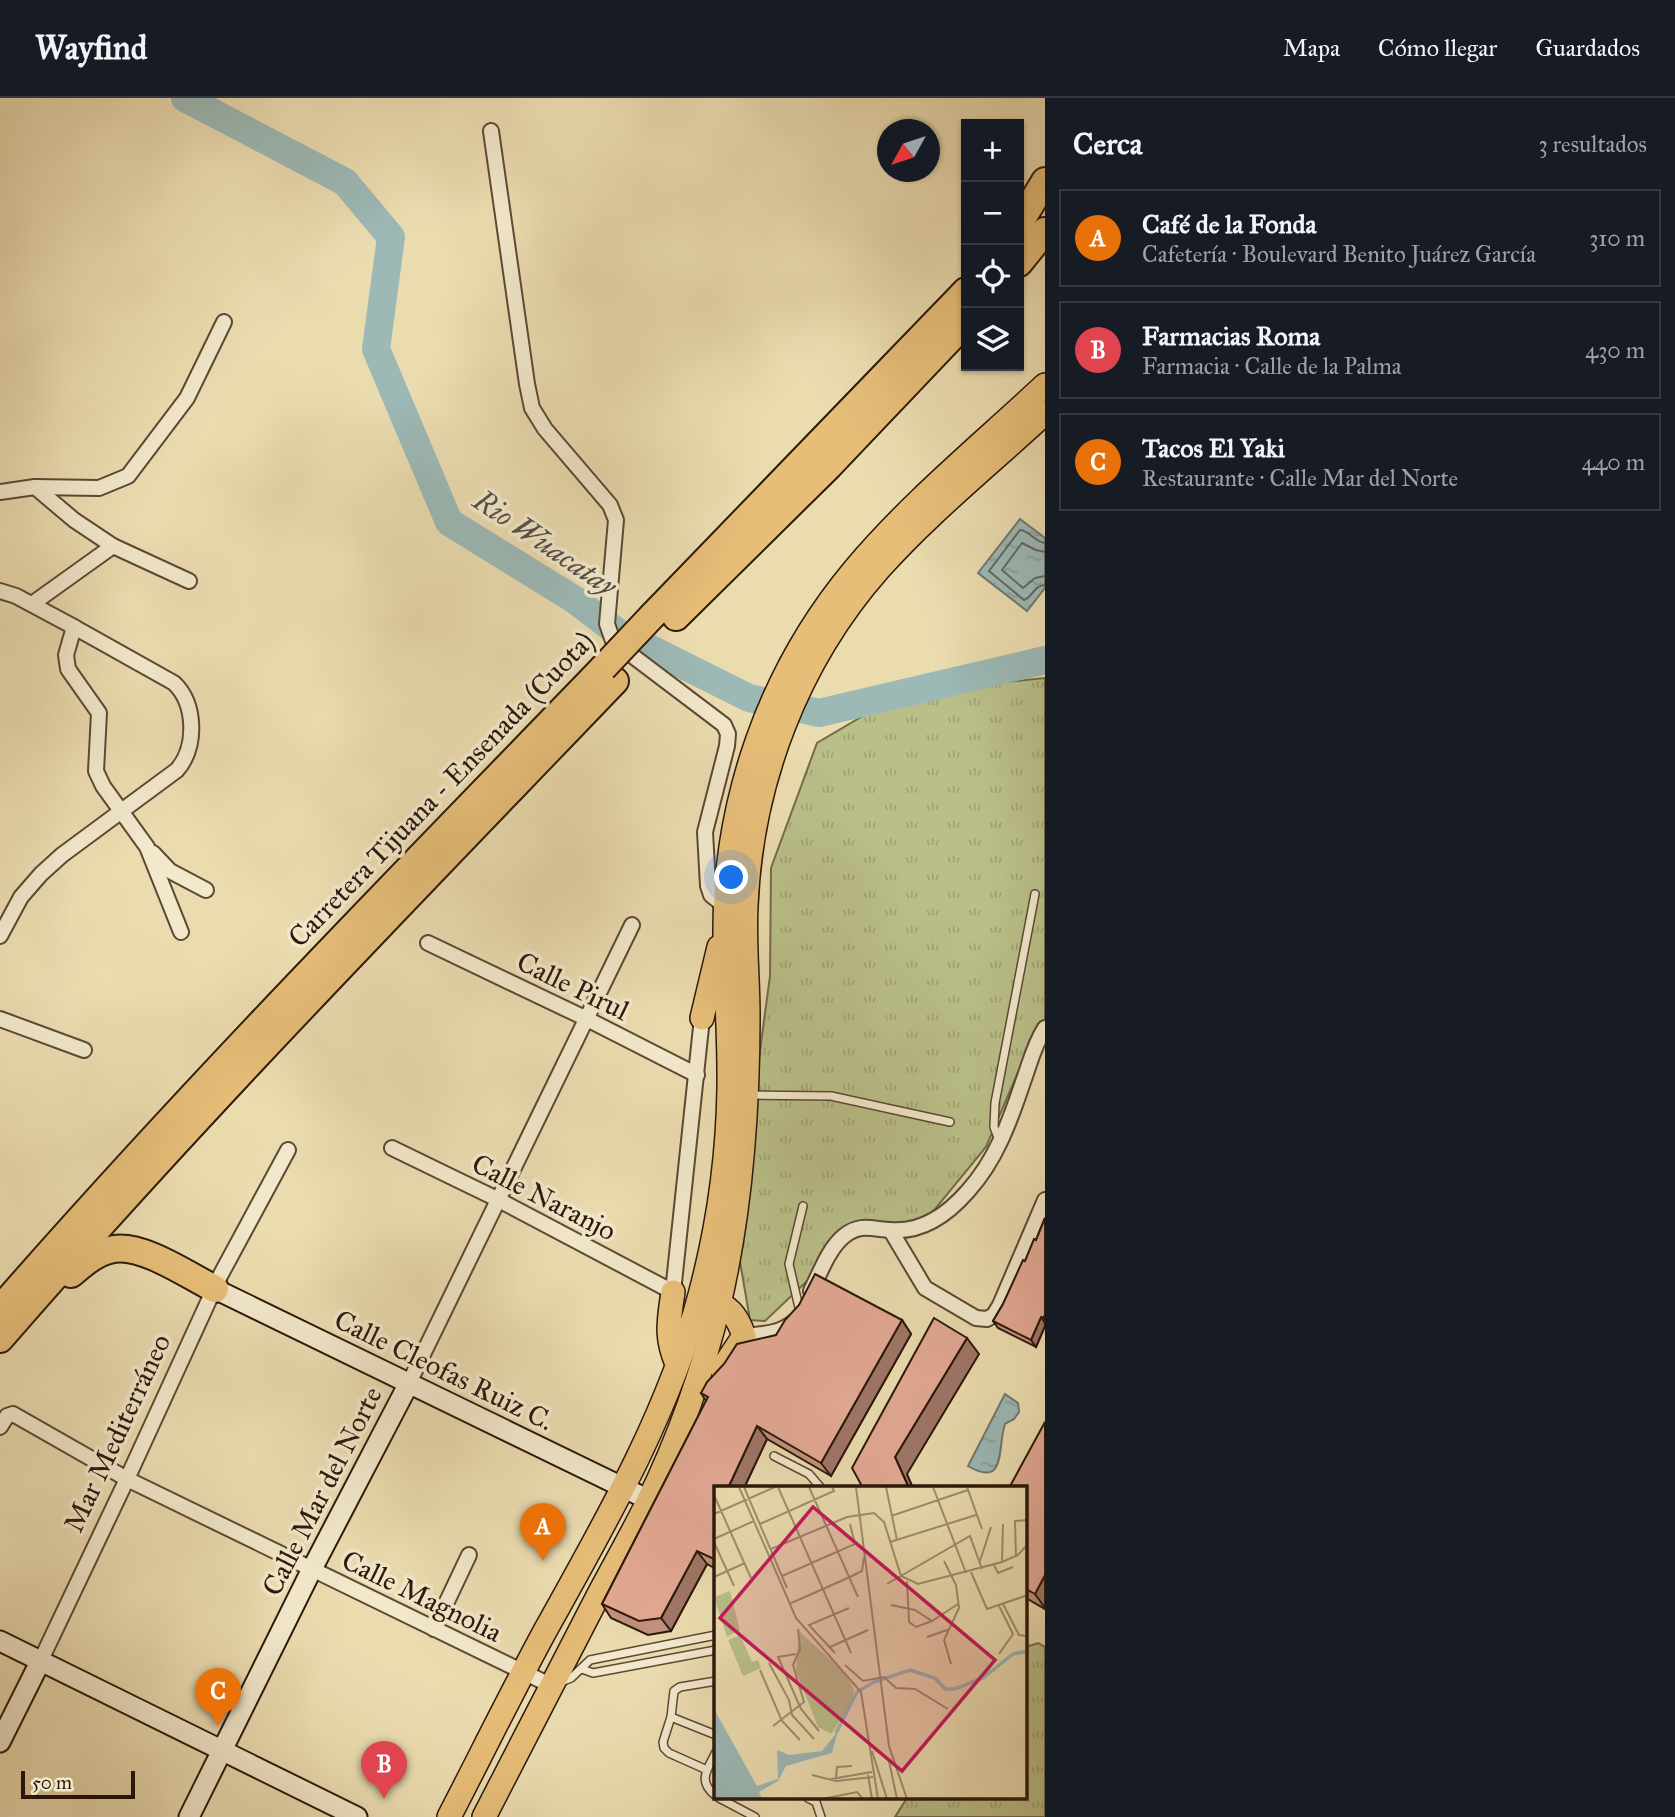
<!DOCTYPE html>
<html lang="es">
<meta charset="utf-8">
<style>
body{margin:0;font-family:"IM FELL Great Primer",serif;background:#242831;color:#f1f3f6}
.controls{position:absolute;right:21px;top:21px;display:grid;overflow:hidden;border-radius:0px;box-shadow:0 2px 5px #0004}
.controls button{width:63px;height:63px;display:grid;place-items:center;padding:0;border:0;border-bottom:2px solid #363941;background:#171b24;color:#f1f3f6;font:35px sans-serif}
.compass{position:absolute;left:877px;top:21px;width:63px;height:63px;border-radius:50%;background:#171b24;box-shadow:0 2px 5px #0004;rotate:230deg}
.scale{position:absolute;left:21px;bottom:18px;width:114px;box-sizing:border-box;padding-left:7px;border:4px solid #2b180a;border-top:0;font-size:19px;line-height:24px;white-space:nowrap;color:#2b180a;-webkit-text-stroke:5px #f2e8cc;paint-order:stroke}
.you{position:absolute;left:732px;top:780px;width:24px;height:24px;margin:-18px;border:5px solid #fff;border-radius:50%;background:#1a73e8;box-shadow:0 0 0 10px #1a73e833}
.badge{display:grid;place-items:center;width:46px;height:46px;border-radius:50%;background:#0f766e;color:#fff;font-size:23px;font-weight:700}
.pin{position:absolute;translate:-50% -58px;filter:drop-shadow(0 2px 4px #0008)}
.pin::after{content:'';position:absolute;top:37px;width:24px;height:21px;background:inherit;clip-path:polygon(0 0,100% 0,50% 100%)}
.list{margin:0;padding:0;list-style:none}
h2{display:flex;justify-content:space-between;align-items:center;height:91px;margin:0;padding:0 28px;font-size:30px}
h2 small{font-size:23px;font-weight:400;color:#9ea1a6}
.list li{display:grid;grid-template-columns:46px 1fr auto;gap:21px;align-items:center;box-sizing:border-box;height:98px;margin:0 14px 14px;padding:0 14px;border:2px solid #363941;border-radius:0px}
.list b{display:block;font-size:26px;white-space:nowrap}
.list p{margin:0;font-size:23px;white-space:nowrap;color:#9ea1a6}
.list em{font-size:23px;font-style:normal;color:#9ea1a6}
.icon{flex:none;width:38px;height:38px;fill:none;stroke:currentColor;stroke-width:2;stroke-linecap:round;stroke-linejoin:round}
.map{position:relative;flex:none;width:1045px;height:1719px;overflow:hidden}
header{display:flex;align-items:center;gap:42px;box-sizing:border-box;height:98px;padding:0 35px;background:#171b24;border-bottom:2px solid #363941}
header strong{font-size:33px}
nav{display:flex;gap:38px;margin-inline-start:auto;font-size:24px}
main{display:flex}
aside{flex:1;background:#171b24}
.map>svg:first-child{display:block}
.grass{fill:url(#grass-tufts);stroke:#726c4a;stroke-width:2}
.water{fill:url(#water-ripples);stroke:#6f7971;stroke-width:2}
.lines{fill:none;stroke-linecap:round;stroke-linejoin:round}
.shore{stroke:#646860;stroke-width:2}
.river{stroke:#9cb9b6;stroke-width:28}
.lane-casing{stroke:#5b4934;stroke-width:10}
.street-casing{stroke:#5b4934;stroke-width:18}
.secondary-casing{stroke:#2b180a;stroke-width:23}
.primary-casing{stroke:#2b180a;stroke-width:26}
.highway-casing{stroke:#2b180a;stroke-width:30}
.lane{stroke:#f2e8cc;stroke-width:7}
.street{stroke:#f2e8cc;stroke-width:14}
.secondary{stroke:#f2e8cc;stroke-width:19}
.primary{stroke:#e6be78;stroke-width:23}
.highway{stroke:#e6be78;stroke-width:26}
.highway-bridge-casing{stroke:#2b180a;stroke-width:30;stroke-linecap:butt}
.highway-bridge{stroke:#e6be78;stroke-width:26}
.wall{fill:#c3917f;stroke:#2b180a;stroke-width:2}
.shaded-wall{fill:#9f7668;stroke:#2b180a;stroke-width:2}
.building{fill:#e3a994;stroke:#2b180a;stroke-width:2}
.labels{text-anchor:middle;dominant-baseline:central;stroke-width:7;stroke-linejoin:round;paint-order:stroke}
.street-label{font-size:28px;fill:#2b180a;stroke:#f2e8cc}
.water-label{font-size:30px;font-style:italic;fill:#535046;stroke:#f2e8cc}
.inset-river{fill:none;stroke:#9cb9b6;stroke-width:3.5}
.inset-road{fill:none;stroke:#9e8e6e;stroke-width:2}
.view{fill:#c2185b;fill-opacity:0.15;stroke:#c2185b;stroke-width:3.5}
.inset-edge{fill:none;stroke:#2b180a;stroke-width:3.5}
</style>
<header>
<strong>Wayfind</strong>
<nav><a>Mapa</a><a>Cómo llegar</a><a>Guardados</a></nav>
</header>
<main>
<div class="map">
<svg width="1045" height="1719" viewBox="0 0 1045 1719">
<defs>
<pattern id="grass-tufts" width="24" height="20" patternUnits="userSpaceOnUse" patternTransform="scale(1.75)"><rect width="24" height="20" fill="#babf89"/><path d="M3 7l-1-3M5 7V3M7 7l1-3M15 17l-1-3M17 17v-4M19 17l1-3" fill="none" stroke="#a0a375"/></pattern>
<pattern id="water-ripples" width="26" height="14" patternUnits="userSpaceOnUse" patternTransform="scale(1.75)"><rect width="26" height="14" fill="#9cb9b6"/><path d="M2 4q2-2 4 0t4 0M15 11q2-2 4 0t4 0" fill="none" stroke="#879e9b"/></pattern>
</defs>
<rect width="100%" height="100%" fill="#ebdcb0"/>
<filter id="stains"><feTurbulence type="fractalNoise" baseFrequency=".00286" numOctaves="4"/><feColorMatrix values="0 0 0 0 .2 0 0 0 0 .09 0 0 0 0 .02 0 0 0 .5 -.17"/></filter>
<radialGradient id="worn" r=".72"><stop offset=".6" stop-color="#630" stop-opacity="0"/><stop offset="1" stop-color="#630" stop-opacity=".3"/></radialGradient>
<g class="grass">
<polygon points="1045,580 1045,925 1028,951 986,1049 931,1116 898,1137 866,1127 765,1223 750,1222 739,1158 742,1087 770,878 771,770 817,645 902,595"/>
<polygon points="1038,1545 1045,1549 1045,1719 895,1719 907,1700 1026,1700 1026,1549"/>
</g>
<g class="water">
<polygon points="1020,421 1045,440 1045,490 1027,513 978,475"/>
<path d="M1005 1296 1018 1305 1019 1314 1014 1321 1005 1326C997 1349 1007 1391 968 1368Z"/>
</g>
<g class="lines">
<g class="shore">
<path d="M1045 445C1035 444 1030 433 1020 432L989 473 1024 502C1033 499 1034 487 1045 487"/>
<polyline points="1045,454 1036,452 1022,445 1002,472 1023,490 1035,480 1045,478"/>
</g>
<polyline class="river" points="185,0 345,84 391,139 376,251 449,424 575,502 617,534 749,600 819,615 1045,562"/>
<defs>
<g id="lane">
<polyline points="751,997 831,998 950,1024"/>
<polyline points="1000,1045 994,1029 995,1005 1035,796"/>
<polyline points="800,1214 789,1166 803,1108"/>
<polyline points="774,1358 809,1376 821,1390"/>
<polyline points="582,1571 593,1575 716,1552"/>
<polyline points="559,1585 571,1580 590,1562 716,1537"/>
<polyline points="671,1619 716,1637"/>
<path d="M716 1654C707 1672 697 1683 716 1698"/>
<polyline points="707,1672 669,1655 664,1650 663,1644 671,1619 674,1593 680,1589 716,1583"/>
<polyline points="719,1700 755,1719"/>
<polyline points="808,1700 816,1704 821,1719"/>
</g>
<g id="street">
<polyline points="491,33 527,286 532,310 545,331 610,407 616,422 607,526 613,543 724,627 728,636 727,648 705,734 708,788 711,797 726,809"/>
<polyline points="35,389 74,422 113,448 189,483"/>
<polyline points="0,394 35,389 99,390 128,378 187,300 224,224"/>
<polyline points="0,493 16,498 74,529 66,557 68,571 99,615 96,673 103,688 147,749 181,834"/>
<polyline points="32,506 113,448"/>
<polyline points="153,755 170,773 206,792"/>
<path d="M0 838 21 799 41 776 62 757 177 672C197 649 196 606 174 585L74 529"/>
<polyline points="428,845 585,920 697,977"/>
<polyline points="0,921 84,952"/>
<polyline points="392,1050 497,1101 673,1194 702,920"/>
<polyline points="891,1133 925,1190 976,1220 987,1221 994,1217 1000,1207 1045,1102"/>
<path d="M811 1193C820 1175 829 1150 844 1138 860 1125 872 1131 890 1132 922 1135 948 1116 968 1093 996 1062 1010 1023 1023 984 1030 965 1034 947 1045 930"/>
<path d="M744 1238C763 1236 780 1236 795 1223"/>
<polyline points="408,1287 632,827"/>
<polyline points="0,1329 7,1318 13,1316 127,1381 552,1588"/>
<polyline points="434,1531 469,1457"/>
<polyline points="40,1564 127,1381 220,1178 288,1052"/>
</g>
<g id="secondary">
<polyline points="215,1191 649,1402"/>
<polyline points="0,1543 357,1719"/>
<polyline points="0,1644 40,1564"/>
<polyline points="189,1719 312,1471 408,1287"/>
</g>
<g id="primary">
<polyline points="702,920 719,849"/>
<path d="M673 1194C669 1223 665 1238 677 1266"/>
<path d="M707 1202C729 1207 737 1217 744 1238L722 1271"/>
<path d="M449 1719C481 1657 512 1594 545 1533 605 1425 668 1317 700 1197 718 1130 728 1059 729 990 730 938 725 887 725 836 724 704 769 574 854 472 911 404 981 347 1045 287"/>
<path d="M484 1719C522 1645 561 1570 599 1496 615 1466 632 1436 647 1406 677 1345 703 1273 719 1206 741 1112 748 1014 748 918 748 881 744 845 746 808 751 685 797 564 879 471 929 415 990 366 1045 315"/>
</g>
<g id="highway">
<polyline points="1019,126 1045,83"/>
<polyline points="1019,165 1045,133"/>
<polyline points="653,517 966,193"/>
<polyline points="676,519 829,368 966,224"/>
<path d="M71 1176C84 1165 96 1154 114 1151 143 1146 189 1178 215 1191"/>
<path d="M0 1211C193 990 399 781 603 570"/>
<path d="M0 1241C197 1014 407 800 615 583"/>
</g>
</defs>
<use href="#lane" class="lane-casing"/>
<use href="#street" class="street-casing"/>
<use href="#secondary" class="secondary-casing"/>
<use href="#primary" class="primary-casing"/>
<use href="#highway" class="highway-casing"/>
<use href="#lane" class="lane"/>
<use href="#street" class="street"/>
<use href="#secondary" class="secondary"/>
<use href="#primary" class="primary"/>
<use href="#highway" class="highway"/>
<defs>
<polyline id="highway-bridge" points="603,570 653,517"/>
</defs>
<use href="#highway-bridge" class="highway-bridge-casing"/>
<use href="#highway-bridge" class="highway-bridge"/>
</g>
<g class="wall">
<polygon points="1045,1120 1045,1228 1036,1249 998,1230 993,1223 1003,1206 1036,1142"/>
<polygon points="902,1222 911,1236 831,1378 767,1341 744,1390 716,1390 716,1471 707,1466 671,1533 648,1537 611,1520 602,1506 706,1303 701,1295 776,1237"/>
<polygon points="1045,1324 1045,1511 1026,1500 1026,1390"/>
</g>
<g class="shaded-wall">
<polygon points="1041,1219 1045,1225 1045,1228 1036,1249 1031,1242"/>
<polygon points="902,1222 911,1236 831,1378 821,1365"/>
<polygon points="967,1240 979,1256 907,1376 913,1390 909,1390 895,1359"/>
<polygon points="757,1328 767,1341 744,1390 728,1390"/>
<polygon points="697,1453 707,1466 671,1533 661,1520"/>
<polygon points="1045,1477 1045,1510 1035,1496"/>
</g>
<g class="building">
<polygon points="1045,1120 1045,1217 1043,1220 1041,1219 1031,1242 993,1223 1003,1206 1023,1162 1025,1163 1034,1141 1036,1142"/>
<polygon points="815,1176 902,1222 821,1365 757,1328 728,1390 716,1390 716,1417 715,1419 716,1420 716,1462 697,1453 661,1520 639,1523 602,1506 708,1299 701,1295 707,1284 724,1266 737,1246 776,1237 785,1222 799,1207"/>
<polygon points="934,1220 967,1240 895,1359 909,1390 863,1390 852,1370"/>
<polygon points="1045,1324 1045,1477 1035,1496 1026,1491 1026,1390 1009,1390"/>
</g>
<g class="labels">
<g class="street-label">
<text transform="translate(441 691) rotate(-46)">Carretera Tijuana - Ensenada (Cuota)</text>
<text transform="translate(573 888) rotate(26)">Calle Pirul</text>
<text transform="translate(544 1099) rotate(27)">Calle Naranjo</text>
<text transform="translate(444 1272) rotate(26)">Calle Cleofas Ruiz C.</text>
<text transform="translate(117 1335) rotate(-65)">Mar Mediterráneo</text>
<text transform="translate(322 1393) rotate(-63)">Calle Mar del Norte</text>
<text transform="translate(422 1498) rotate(26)">Calle Magnolia</text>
</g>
<g class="water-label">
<text transform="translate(545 445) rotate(34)">Rio Wuacatay</text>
</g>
</g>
<g transform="translate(714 1388)">
<rect width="313" height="313" fill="#ebdcb0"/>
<path d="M16 105 26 144 13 151 0 111ZM85 145 131 187 140 203 138 217 117 248 104 241 82 185ZM26 149 38 176 44 174 47 182 29 190 14 154Z" fill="#babf89"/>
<path d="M0 223 43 300 64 293 63 264 75 269 108 265 124 245 118 267 72 280 64 295 45 306 48 313H0Z" fill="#9cb9b6"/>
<path class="inset-river" d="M122 247 143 206 160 196 196 184 221 192 231 203H241L269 192 299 168 314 165"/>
<path class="inset-road" d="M25 1 82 132 147 206 164 313M30 1 73 102M64 1 137 167M95 1 144 111M142 1 175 260 193 313M172 1 183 54M219 1 252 87M253 1 268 43M0 9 37 92M0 28 61 1M177 30 254 4M46 38 120 5 118 1M0 53 40 35M0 56 20 100M176 56 262 29M57 63 133 31 160 27 170 36 187 90 204 98 288 76 304 69 314 58M302 71 301 35 314 34M230 75 242 99 245 122 230 154 237 178M266 75 277 41M288 76 289 38M280 79 284 87 299 81M257 86 273 123 314 109M68 90 141 58 136 38M0 91 31 77M136 91 148 85 150 71M193 95 195 136 202 141 218 135M173 98 256 50 268 83M75 118 136 91M289 118 305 149 314 150M177 119 201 124 218 135 244 118M285 120 299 148 285 168M213 151 236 143M116 161 154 144M121 167 95 139 135 122M82 168 64 171 87 223 105 245M55 177 75 214 78 229 100 253M131 179 149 195 170 191 182 202 201 203 234 223M46 184 68 235 86 254M59 240 90 216 79 179 86 163 84 143M158 265 173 313M175 275 183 313M98 289 122 295 159 291M154 289 158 313M122 291 123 281 138 280M117 293 158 286M108 313 143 306 149 313"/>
<path class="view" d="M99 21 281 174 188 285 6 132Z"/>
<rect width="313" height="313" class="inset-edge"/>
</g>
<rect width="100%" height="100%" filter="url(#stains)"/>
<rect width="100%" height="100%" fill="url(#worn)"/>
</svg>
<div class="controls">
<button>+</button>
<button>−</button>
<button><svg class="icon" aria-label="locate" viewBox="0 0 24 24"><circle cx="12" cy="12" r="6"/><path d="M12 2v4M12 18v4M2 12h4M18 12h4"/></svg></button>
<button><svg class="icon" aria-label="layers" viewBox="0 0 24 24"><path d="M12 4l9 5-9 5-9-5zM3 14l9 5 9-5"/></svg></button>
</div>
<svg class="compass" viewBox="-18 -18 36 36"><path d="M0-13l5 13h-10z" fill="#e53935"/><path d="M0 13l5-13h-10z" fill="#9ea1a6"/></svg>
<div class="scale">50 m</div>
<div class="you"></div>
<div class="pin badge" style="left:543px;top:1463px;background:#e8710a">A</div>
<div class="pin badge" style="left:384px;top:1701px;background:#e0444e">B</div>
<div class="pin badge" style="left:218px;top:1628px;background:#e8710a">C</div>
</div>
<aside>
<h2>Cerca<small>3 resultados</small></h2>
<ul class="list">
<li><span class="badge" style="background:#e8710a">A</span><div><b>Café de la Fonda</b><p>Cafetería · Boulevard Benito Juárez García</p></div><em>310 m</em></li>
<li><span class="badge" style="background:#e0444e">B</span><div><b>Farmacias Roma</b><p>Farmacia · Calle de la Palma</p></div><em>430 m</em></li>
<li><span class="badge" style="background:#e8710a">C</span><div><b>Tacos El Yaki</b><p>Restaurante · Calle Mar del Norte</p></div><em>440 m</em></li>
</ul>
</aside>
</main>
